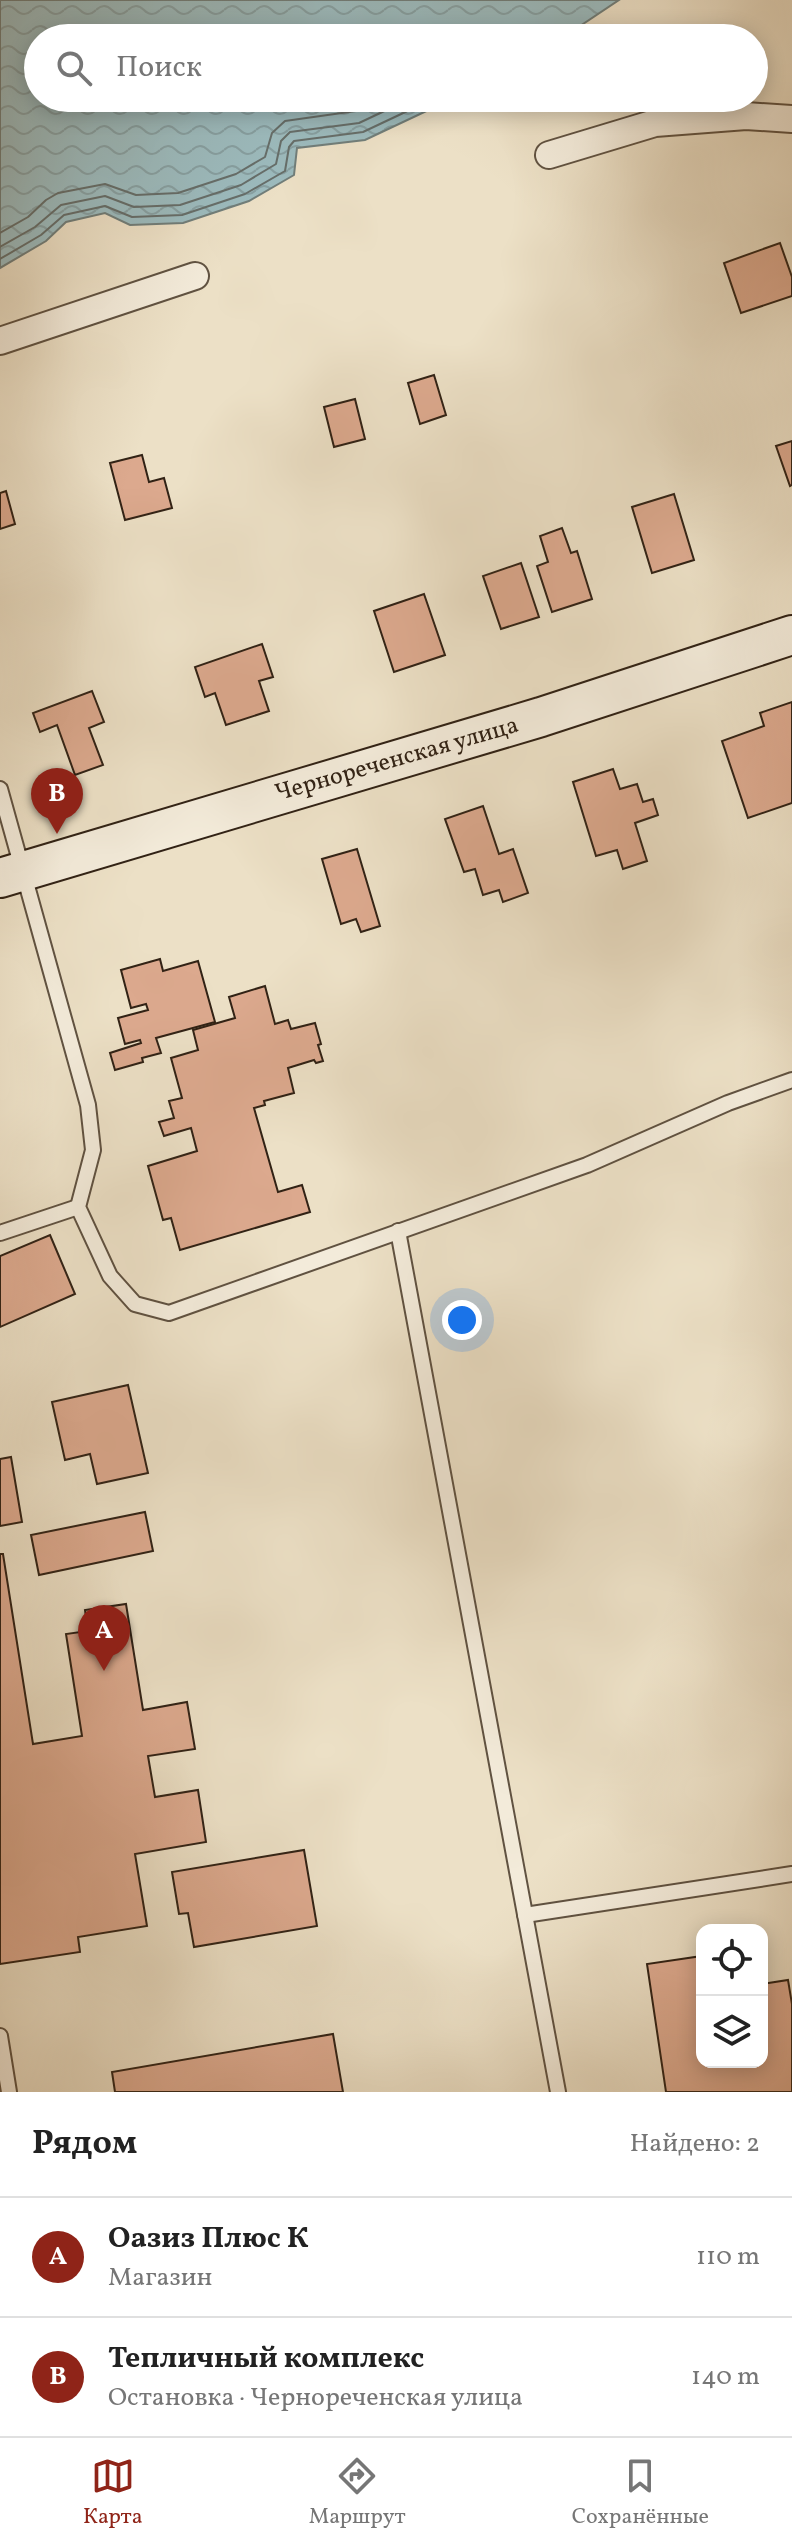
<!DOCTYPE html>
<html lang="ru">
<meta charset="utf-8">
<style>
body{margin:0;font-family:Vollkorn,serif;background:#f2f2f2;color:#222}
.controls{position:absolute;right:24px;bottom:24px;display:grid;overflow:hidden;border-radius:16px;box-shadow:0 4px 20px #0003}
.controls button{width:72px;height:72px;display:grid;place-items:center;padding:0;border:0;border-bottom:2px solid #e0e0e0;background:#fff;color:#222;font:40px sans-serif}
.you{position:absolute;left:462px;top:1320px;width:28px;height:28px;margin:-20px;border:6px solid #fff;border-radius:50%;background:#1a73e8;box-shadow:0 0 0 12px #1a73e833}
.badge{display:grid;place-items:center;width:52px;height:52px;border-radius:50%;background:#8f2418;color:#fff;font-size:26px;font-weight:700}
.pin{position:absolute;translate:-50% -66px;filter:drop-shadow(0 2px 4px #0008)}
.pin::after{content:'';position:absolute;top:42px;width:28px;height:24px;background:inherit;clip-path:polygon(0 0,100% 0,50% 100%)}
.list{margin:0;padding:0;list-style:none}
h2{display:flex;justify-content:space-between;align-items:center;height:104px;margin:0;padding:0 32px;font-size:34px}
h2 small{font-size:26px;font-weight:400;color:#767676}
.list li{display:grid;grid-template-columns:52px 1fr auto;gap:24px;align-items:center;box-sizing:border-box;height:120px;padding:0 32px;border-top:2px solid #e0e0e0}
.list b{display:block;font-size:30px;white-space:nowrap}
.list p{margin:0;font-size:26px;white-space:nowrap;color:#767676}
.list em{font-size:26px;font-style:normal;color:#767676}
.icon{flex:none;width:44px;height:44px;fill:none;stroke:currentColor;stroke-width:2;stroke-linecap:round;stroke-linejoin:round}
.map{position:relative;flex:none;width:792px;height:2092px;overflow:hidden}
.search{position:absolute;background:#fff;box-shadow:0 4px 20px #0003;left:24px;right:24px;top:24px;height:88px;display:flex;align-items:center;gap:20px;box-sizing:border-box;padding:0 28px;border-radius:44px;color:#767676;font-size:30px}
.sheet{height:344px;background:#fff}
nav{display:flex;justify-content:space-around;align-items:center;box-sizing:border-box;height:112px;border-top:2px solid #e0e0e0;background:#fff;font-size:22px;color:#767676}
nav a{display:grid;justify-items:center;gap:4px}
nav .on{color:#8f2418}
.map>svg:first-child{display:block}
.water{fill:url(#water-waves);stroke:#717e7a;stroke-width:2}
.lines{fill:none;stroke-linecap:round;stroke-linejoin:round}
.shore{stroke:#666e6a;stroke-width:2}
.building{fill:#dca98e;stroke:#312215;stroke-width:2}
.lane-casing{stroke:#605241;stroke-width:18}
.street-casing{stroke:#605241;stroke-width:30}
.secondary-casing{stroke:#312215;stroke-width:42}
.lane{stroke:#f3ebda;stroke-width:14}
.street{stroke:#f3ebda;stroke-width:26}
.secondary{stroke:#f3ebda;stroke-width:38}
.labels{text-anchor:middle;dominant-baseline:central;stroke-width:6;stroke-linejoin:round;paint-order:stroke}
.street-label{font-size:24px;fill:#312215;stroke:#f3ebda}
</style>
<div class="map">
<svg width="792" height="2092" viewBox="0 0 792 2092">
<defs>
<pattern id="water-waves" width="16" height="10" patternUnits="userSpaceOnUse" patternTransform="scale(2)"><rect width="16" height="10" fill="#9cbbbe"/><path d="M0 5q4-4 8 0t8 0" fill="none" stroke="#87a0a2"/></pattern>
</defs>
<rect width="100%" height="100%" fill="#ece0c6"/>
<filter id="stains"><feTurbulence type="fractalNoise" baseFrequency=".0025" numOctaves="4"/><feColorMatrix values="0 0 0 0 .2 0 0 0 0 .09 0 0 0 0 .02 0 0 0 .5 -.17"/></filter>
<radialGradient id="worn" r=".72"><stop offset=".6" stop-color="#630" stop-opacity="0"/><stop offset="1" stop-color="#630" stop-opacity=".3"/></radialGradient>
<polygon class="water" points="0,0 619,0 562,38 38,38 38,98 454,98 365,140 297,148 294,175 249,201 183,223 130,225 105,213 66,222 46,241 0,268"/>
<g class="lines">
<g class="shore">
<polyline points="0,233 28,217 46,200 58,193 105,184 136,195 178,193 236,174 265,157 272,133 285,121 356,111 384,98"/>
<polyline points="0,247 35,227 61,205 105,196 134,207 180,205 241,185 276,164 281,141 290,132 359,123 412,98"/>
<polyline points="0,259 41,235 64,215 105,206 132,217 182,215 245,194 285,171 289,147 294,141 363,132 435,98"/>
</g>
</g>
<g class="building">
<polygon points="780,243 792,277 792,296 741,313 724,263"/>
<polygon points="434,375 446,415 420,424 408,383"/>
<polygon points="355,399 365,439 334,447 324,407"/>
<polygon points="792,441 792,485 790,486 776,446"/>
<polygon points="142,455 149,482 164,478 172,508 125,520 110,463"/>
<polygon points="6,491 15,524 0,529 0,493"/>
<polygon points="674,494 694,560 652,573 632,507"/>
<polygon points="562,528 571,553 577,551 592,599 552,612 537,566 548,562 540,536"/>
<polygon points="521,563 539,617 501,629 483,576"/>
<polygon points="424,594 445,655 394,672 374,611"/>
<polygon points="262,644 273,677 259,681 269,711 226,725 215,693 205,697 195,667"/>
<polygon points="92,691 104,722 89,728 103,765 75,775 57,725 40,732 33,713"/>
<polygon points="792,702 792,803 748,818 722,741 764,726 760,713"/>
<polygon points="613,769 620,789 637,784 643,802 653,799 658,815 635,823 647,861 623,869 617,850 596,856 573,782"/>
<polygon points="483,806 499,854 513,849 528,893 503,902 499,890 483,895 475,869 464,872 445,819"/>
<polygon points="357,849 380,926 361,932 356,919 341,924 322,859"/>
<polygon points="160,959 163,971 198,961 215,1022 156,1038 161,1053 142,1058 143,1062 115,1070 110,1053 141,1043 140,1040 125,1044 118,1018 148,1010 146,1004 131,1008 121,970"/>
<polygon points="265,986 275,1024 288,1020 291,1029 315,1023 321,1044 318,1045 323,1061 316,1063 314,1060 288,1068 294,1093 264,1101 265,1105 254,1108 278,1192 302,1185 310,1212 180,1250 171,1218 163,1220 148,1166 197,1151 191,1128 164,1136 159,1122 174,1118 169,1101 182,1098 171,1058 198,1050 193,1030 235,1018 229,997"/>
<polygon points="50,1235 75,1294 0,1327 0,1256"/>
<polygon points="128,1385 148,1473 97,1484 90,1454 65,1460 52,1402"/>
<polygon points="11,1457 22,1522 0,1526 0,1459"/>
<polygon points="145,1512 153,1551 39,1575 31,1535"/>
<polygon points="0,1554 3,1554 33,1744 82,1736 66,1634 88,1631 85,1610 126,1604 143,1710 187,1702 195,1749 148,1756 155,1797 198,1790 206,1842 135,1854 147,1926 78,1937 80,1952 0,1964"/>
<polygon points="304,1850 317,1926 194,1947 188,1913 179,1914 172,1872"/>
<polygon points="702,1956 702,2062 762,2062 762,1984 788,1980 792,2004 792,2092 666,2092 647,1964"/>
<polygon points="333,2034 343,2092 115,2092 112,2072"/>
</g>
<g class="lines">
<defs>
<g id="lane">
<polyline points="0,789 88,1105 93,1150 78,1207 110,1276 135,1304 169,1313 587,1165 728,1103 792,1080"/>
<polyline points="398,1231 558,2092"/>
<polyline points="0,1233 78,1207"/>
<polyline points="525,1915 792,1874"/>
<polyline points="0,2036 9,2092"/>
</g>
<g id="street">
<polyline points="549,155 655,123 746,116 792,119"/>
<polyline points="0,341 195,276"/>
</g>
<polyline id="secondary" points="0,878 541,717 792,635"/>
</defs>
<use href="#lane" class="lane-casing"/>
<use href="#street" class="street-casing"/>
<use href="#secondary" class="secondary-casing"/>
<use href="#lane" class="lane"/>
<use href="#street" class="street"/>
<use href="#secondary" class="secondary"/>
</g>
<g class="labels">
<g class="street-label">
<text transform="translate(397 760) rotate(-16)">Чернореченская улица</text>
</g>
</g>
<rect width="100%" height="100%" filter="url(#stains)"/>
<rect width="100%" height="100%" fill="url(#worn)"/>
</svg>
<div class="controls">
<button><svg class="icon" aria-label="locate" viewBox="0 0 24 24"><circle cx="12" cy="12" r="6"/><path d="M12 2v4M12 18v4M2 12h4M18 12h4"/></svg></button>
<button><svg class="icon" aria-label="layers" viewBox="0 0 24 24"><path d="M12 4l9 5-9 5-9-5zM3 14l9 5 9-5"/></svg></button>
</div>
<div class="you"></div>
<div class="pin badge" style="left:104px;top:1671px">A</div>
<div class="pin badge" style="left:57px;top:834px">B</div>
<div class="search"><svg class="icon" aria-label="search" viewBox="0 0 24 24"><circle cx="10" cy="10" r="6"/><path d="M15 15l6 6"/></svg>Поиск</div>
</div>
<section class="sheet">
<h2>Рядом<small>Найдено: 2</small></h2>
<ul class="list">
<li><span class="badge">A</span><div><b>Оазиз Плюс К</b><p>Магазин</p></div><em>110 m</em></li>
<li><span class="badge">B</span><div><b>Тепличный комплекс</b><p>Остановка · Чернореченская улица</p></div><em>140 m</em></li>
</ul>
</section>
<nav>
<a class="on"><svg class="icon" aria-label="map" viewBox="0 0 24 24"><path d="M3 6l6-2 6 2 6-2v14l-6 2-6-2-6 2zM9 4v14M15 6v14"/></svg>Карта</a>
<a><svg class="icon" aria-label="directions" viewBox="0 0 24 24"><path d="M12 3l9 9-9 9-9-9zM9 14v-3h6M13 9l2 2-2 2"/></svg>Маршрут</a>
<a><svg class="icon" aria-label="saved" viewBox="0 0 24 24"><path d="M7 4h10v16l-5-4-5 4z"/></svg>Сохранённые</a>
</nav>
